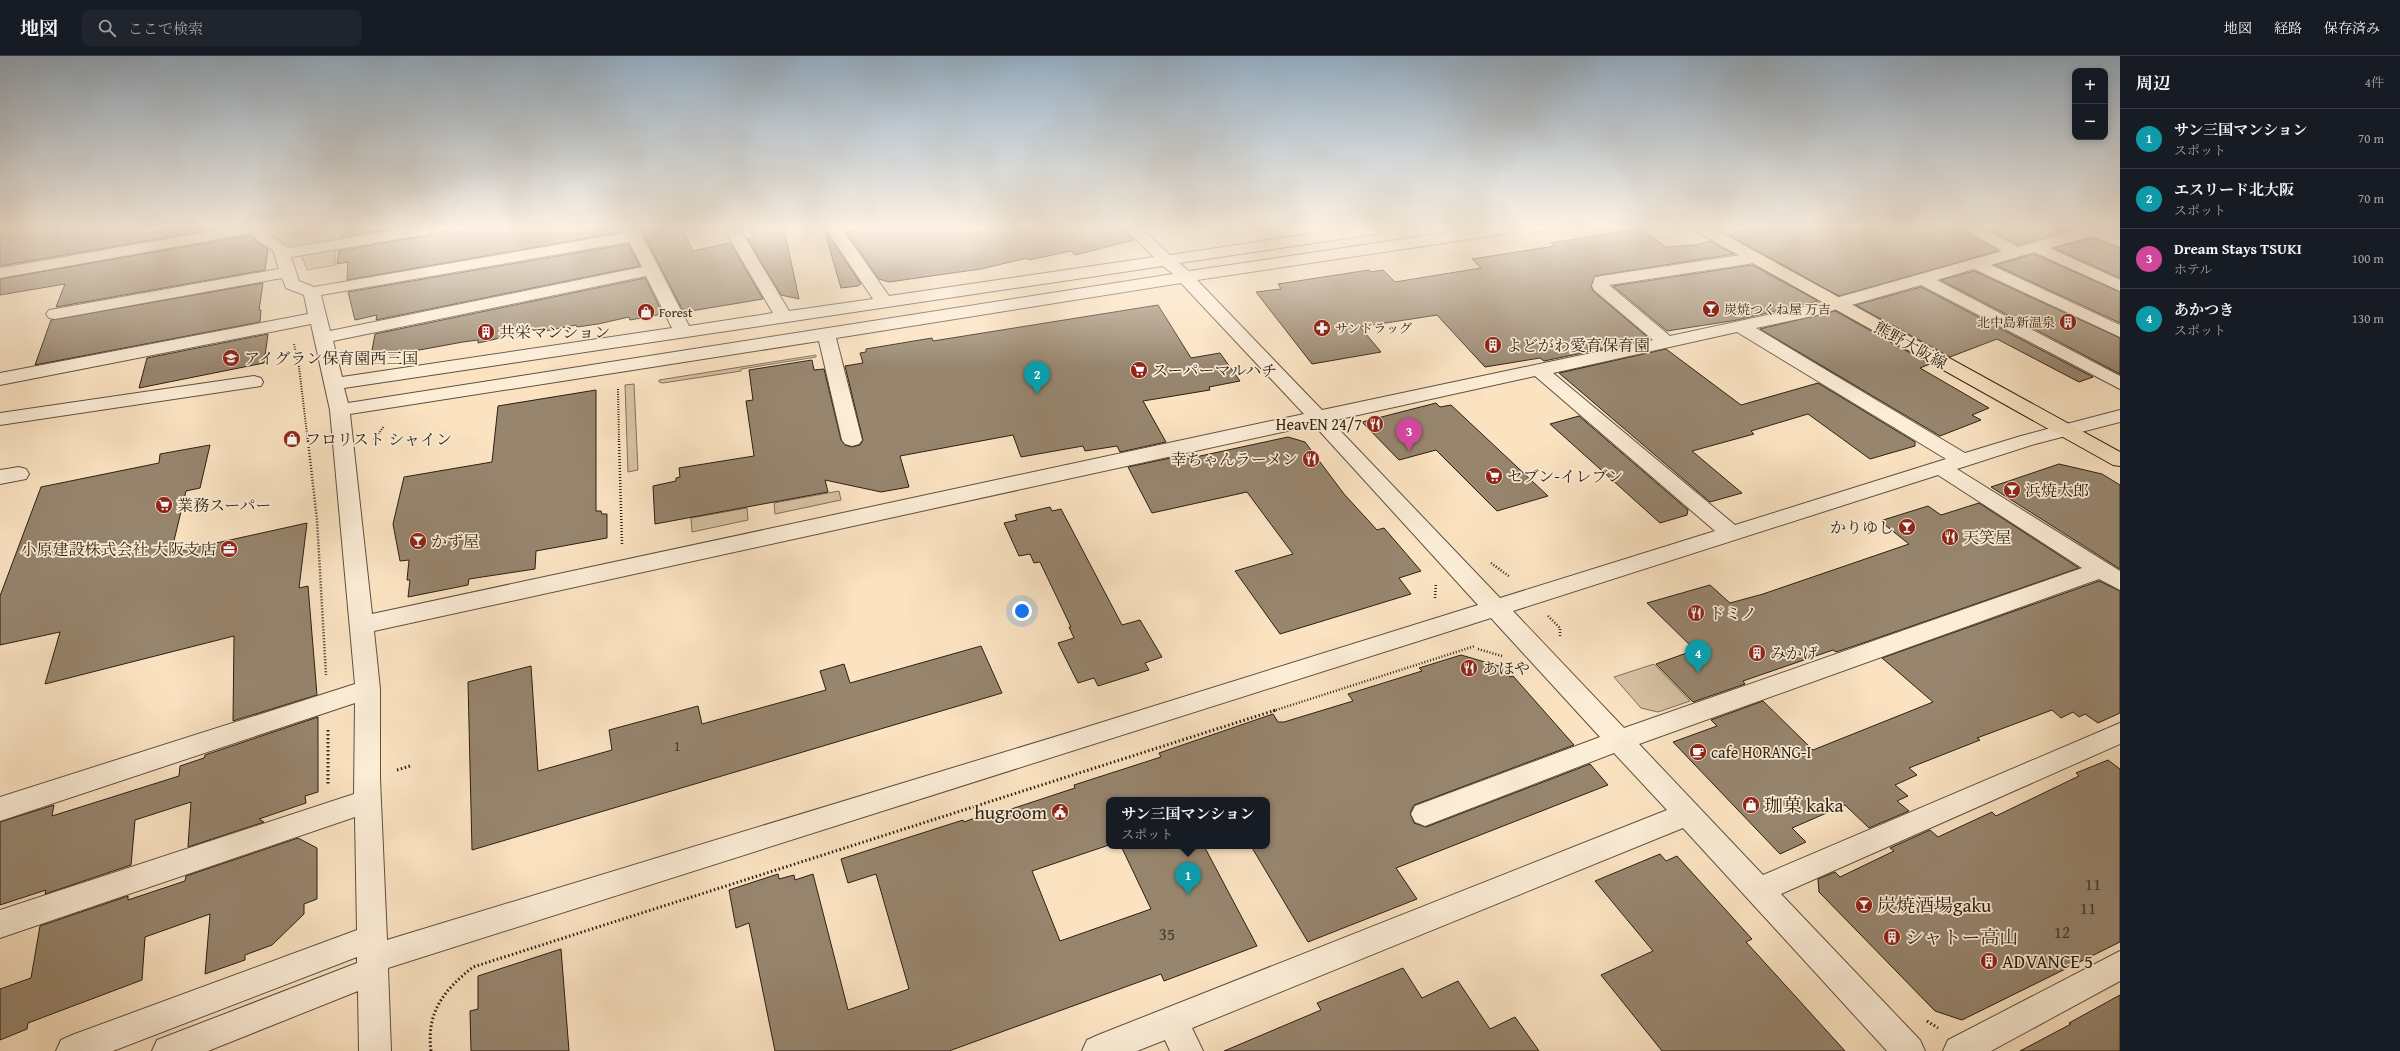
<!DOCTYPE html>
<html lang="ja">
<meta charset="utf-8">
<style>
body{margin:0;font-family:"Gentium Book Plus","Noto Serif JP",serif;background:#20242c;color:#f1f3f6}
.controls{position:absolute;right:12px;top:12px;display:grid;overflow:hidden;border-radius:8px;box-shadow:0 2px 10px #0003}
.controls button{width:36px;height:36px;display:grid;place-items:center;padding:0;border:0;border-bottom:1px solid #363941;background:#171b24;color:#f1f3f6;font:20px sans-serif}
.you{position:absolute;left:1022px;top:555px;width:14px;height:14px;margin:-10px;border:3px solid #fff;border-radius:50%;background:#1a73e8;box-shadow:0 0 0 6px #1a73e833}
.badge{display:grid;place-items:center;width:26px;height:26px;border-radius:50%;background:#d93025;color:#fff;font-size:13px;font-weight:700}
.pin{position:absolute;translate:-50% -33px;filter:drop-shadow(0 1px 2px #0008)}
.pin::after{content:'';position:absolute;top:21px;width:14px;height:12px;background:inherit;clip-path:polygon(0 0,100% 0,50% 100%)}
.popup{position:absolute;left:1106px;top:741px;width:164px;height:52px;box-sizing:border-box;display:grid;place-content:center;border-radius:8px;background:#171b24;filter:drop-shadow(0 1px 3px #0005);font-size:13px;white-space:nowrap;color:#9ea1a6}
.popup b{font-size:15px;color:#f1f3f6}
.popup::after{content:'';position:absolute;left:50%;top:100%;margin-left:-8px;border:8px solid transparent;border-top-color:#171b24}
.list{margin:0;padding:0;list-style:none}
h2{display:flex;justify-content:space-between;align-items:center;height:52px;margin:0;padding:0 16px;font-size:17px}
h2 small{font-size:13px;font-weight:400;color:#9ea1a6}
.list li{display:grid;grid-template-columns:26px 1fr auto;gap:12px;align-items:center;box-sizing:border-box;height:60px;padding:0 16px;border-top:1px solid #363941}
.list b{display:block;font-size:15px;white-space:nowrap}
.list p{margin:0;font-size:13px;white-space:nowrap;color:#9ea1a6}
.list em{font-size:13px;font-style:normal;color:#9ea1a6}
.icon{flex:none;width:22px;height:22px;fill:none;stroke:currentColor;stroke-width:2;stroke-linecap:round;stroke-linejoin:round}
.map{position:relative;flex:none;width:2120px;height:995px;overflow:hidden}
header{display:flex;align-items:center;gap:24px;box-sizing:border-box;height:56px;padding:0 20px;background:#171b24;border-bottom:1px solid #363941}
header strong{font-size:19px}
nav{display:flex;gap:22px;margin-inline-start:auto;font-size:14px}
.search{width:280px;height:36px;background:#20242c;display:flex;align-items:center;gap:10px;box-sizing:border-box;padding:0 14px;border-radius:8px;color:#9ea1a6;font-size:15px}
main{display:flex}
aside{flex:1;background:#171b24}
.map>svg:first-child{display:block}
.green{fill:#d7c2a4;stroke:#80705b}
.building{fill:#97856e;stroke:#2a1f12}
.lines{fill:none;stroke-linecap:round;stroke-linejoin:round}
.minor-casing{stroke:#5e503e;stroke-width:2}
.major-casing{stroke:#2a1f12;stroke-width:2}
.path-far2{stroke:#2a1f12;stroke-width:2;stroke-dasharray:1 1.5;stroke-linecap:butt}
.path-far1{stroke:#2a1f12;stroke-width:2.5;stroke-dasharray:1 2;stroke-linecap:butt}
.path{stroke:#2a1f12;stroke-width:3;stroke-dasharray:1.5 2.5;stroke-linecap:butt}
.minor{fill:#fcedd7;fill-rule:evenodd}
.major{fill:#fbe3c2;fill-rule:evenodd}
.labels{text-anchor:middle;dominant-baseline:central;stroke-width:3.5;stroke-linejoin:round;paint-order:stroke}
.far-poi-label{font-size:13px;fill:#2a1f12;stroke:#fcedd7;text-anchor:start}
.number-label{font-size:14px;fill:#453829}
.poi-label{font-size:16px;fill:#2a1f12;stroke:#fcedd7;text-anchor:start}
.street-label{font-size:16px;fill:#2a1f12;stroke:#fcedd7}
.near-number-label{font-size:17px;fill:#453829}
.near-poi-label{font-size:19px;fill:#2a1f12;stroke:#fcedd7;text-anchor:start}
</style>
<header>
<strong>地図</strong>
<div class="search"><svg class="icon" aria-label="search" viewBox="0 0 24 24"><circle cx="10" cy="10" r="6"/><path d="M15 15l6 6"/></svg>ここで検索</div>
<nav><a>地図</a><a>経路</a><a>保存済み</a></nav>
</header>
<main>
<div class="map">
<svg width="2120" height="995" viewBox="0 0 2120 995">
<rect width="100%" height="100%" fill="#fbe3c2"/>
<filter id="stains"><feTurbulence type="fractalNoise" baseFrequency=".005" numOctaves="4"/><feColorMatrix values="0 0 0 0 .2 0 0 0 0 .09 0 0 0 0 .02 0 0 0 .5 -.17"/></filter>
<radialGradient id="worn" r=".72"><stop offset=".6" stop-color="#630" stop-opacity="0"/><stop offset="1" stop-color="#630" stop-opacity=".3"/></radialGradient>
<g class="green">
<polygon points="313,173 335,173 334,186 294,192 272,180"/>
<polygon points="335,192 335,209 307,214 301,198"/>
<polygon points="816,299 816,301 741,313 741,315 663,327 659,326 659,324"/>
<polygon points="634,328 638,414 628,416 625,329"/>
<polygon points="839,435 841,444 775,458 774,447"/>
<polygon points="747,452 748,464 692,476 691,462"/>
<polygon points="1654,608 1690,645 1658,656 1641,652 1614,621"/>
</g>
<g class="building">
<polygon points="21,173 144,173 142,178 168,173 215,173 0,210 0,176"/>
<polygon points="341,173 390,173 340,182"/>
<polygon points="437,173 622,173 623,176 347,224 348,206 337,208 339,195 428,179"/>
<polygon points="641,173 682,173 693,195 730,187 763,243 691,255 682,253"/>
<polygon points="749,173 784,173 799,243 781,239 747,183 753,181"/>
<polygon points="824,173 861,228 858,230 841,232"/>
<polygon points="844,173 1124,173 1134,184 1075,199 1071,195 1029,204 1027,202 981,213 889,226 879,223"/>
<polygon points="1636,173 1642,173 1666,191 1697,189 1709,185 1734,198 1595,220 1591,230 1593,235 1650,283 1544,305 1540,302 1485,311 1437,259 1360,271 1381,296 1312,308 1256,236 1281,233 1278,228 1369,214 1371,216 1383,214 1395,226 1481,212 1472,203 1555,190 1551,187"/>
<polygon points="1747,173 1963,173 1998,195 1839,240 1729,179"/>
<polygon points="1987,173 2074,173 2018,189"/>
<polygon points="252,179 256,185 268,193 265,214 56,251 65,228 0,239 0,223"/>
<polygon points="2092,182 2120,192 2120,222 2054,192"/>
<polygon points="628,188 640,210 376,264 377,259 355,264 348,236"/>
<polygon points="2034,198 2120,236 2120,267 1995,209"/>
<polygon points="1752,209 1818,245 1737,264 1667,275 1613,230"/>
<polygon points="1974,215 2120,282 2120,318 1941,224"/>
<polygon points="645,222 663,258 630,264 629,261 598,268 577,271 576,269 545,275 544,272 478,287 478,284 463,286 392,299 372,294 375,278"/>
<polygon points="263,227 259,254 261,254 260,266 35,309 51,264"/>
<polygon points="1921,231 2093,321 2079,326 1997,283 1950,301 1856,249"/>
<polygon points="1158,249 1191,302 1220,297 1240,325 1209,331 1210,334 1143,345 1166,386 1120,396 1117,390 1085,395 1083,390 1021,401 1013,379 900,400 909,431 881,436 825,424 828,436 655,468 653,430 676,425 676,422 680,421 679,412 754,400 746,345 753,344 749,314 812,304 814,314 824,313 841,384 845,389 852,391 860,389 863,384 845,310 863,307 860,297 866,296 866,293 932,282 933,285"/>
<polygon points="1835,255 1930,308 1920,312 1989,352 1972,359 1981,364 1940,380 1760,273"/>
<polygon points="268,278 264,307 139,332 147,302"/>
<polygon points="1666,293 1741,349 1818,327 1915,386 1915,390 1870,403 1808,358 1751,375 1754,378 1692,395 1742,437 1710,446 1559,317"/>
<polygon points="596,334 596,455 601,455 602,458 607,458 607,482 536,495 535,513 469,523 468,529 408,541 410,524 407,524 409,504 400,505 393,468 404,421 492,406 498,350"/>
<polygon points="1436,347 1440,351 1451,349 1548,440 1497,455 1436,394 1399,404 1362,366"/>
<polygon points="1579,360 1688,454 1687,459 1660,467 1550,368"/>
<polygon points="1288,381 1305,386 1344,438 1377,474 1384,472 1421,515 1399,522 1411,538 1280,578 1235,515 1293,498 1247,436 1152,457 1128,411 1175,401 1177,405"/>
<polygon points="210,389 200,432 186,435 171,497 307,467 299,532 308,530 317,639 233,665 234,580 45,628 60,576 0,589 0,540 41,431 159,407 160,398"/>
<polygon points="2059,408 2102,418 2120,429 2120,513 1991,431"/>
<polygon points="1979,447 2079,512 1863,587 1836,596 1833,594 1743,625 1745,628 1693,646 1656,608 1695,594 1647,547 1710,529 1730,547 1763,538 1909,488 1880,465 1928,450 1941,459"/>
<polygon points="1050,451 1052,455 1061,453 1122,569 1140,564 1162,601 1145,607 1149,614 1098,630 1094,622 1078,627 1058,587 1074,582 1069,571 1071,571 1040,506 1034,507 1030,498 1019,500 1004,467 1017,464 1015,459"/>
<polygon points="2099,525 2120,535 2120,657 2098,667 2085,658 2079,661 2073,656 2061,662 2052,654 1977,682 1980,684 1909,712 1917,719 1895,729 1908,740 1897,745 1909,755 1869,772 1845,749 1792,772 1806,786 1780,798 1673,686 1717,670 1711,664 1763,645 1813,694 1933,646 1882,602"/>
<polygon points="981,590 1002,637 472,794 468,626 531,610 538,715 612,694 609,674 698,650 702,668 826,634 820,615 844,608 850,627"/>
<polygon points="1461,599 1502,611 1510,621 1513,620 1574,689 1414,749 1410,757 1414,767 1426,771 1590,708 1608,729 1396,812 1417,843 1308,886 1251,790 1267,790 1267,744 1109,744 1109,789 1032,815 1060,885 1151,853 1121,790 1204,790 1257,890 1164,925 1161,918 949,995 775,995 749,867 736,872 729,834 778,818 779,823 794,819 795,824 813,818 848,954 909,933 876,818 848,827 841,803 963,764 964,766 980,760 981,763 1075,732 1074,729 1161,701 1159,697 1273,658 1278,666 1284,666 1353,645 1348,638 1422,615 1419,612"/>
<polygon points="318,661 318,736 305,740 306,747 259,763 264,766 188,791 191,746 135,764 131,809 45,838 46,834 0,849 0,766 54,749 52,760 179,720 180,710 204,702 205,699"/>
<polygon points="2108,704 2120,713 2120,886 1962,964 1935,955 1819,836 1818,823 1835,816 1840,821 1894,795 1890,792 1930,774 1938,781 1992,756 1996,760 2079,720 2076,717"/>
<polygon points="298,782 317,792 317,843 304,848 304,858 272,889 245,899 245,904 205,918 210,858 145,881 142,924 28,967 27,973 0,984 0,933 31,922 40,870 128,840 128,844 185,825 186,820"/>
<polygon points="1660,798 1666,805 1677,800 1752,883 1746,886 1845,995 1662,995 1601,919 1653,895 1595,825"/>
<polygon points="561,893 569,995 471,995 470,955 478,953 478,920"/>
<polygon points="1403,912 1422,942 1458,925 1490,973 1515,961 1539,995 1224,995 1321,954 1317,947"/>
<polygon points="2120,939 2120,995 2020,995 2071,968 2069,967"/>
</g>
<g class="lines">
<defs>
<g id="minor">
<path d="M224 173H267L269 178 288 192 400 173H436L428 178 291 201 299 225 314 231 625 177 623 173H639L689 270 773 257 724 173H740L789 255 873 243 826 173H842L889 240 1154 201 1125 173H1142L1170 199 1343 173H1384L1376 178 1179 207 1189 215 1471 173H1512L1504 178 1197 224 1322 354 1653 284 1594 234 1592 230 1595 221 1601 220 1754 197 1760 199 1762 202 1760 205 1754 207 1609 229 1670 280 1804 251 2002 195 1964 173H1984L2018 191 2080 173H2106L2120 180V191L2092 180 2050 192 2120 224V235L2034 196 1991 209 2120 269V281L1974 213 1937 224 2120 320V333L1921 229 1813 260 1756 272 1965 397 2021 380 2120 354V366L2035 388 1957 413 2120 515V534L2099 523 1639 688 1763 819 2120 667V688L1781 838 1920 984 1925 995H1887L1683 772 1192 972 1203 995H1170L1165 984 1137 995H1082L1087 984 1098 979 1667 754 1614 697 1425 770 1415 766 1411 758 1415 750 1600 681 1491 562 388 912 391 995H359L358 935 208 995H152L157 984 357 907V901L113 995H56L61 984 72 979 357 874 355 761 0 882V854L354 738 355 647 0 765V741L355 628 330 354 311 268 0 329V317L308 258 304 239 286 232 282 222 55 263 49 262 46 258 49 254 55 253 279 213 273 194 257 184 253 177 0 222V212ZM629 186 642 211 330 275 321 239ZM1163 210 1173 218 348 347 344 332ZM646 220 672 272 342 321 333 285ZM1181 227 1304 358 372 558 350 358 819 285 842 384 845 388 852 390 859 388 862 384 836 282ZM1737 276 1946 403 1735 469 1553 317ZM1535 320 1715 475 1500 542 1331 365ZM1314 369 1478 549 1074 675 387 884 380 723V633L374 575ZM1938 419 2082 512 1624 672 1513 555Z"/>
<polygon points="254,320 261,322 263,326 261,330 0,369 0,357"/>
<polygon points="19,411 26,413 29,418 26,423 0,428 0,414"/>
<polygon points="2120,895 2120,925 1991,995 1943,995 1948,984"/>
</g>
<polygon id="major" points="1695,173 1715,173 2120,396 2120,410 2113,409 1697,176"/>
</defs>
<use href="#minor" class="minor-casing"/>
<use href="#major" class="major-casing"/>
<g class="path-far2">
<polyline points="1528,178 1557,173"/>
<polyline points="294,288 299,311 308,386"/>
<polyline points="618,333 619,386"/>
<polyline points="374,384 384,370"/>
</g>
<g class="path-far1">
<polyline points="308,385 317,464 326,619"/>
<polyline points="619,385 622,488"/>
<polyline points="1491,507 1510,521"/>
<polyline points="1435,542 1436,527"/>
<polyline points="1548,560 1560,572 1560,581"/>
<polyline points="1478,593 1502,600"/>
<polyline points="1273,655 1475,590"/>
</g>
<g class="path">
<polyline points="328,674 328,729"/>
<polyline points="397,714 410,710"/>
<polyline points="1927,965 1938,972"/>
<path d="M431 995C426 956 444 934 473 911L1276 654"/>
</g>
<use href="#minor" class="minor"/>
<use href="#major" class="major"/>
</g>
<linearGradient id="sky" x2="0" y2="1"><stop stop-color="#93acc1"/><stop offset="0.55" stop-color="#fdf2e4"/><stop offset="1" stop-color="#fdf2e4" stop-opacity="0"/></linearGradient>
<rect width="2120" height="312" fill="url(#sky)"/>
<defs>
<symbol id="bar-disc" viewBox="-11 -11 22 22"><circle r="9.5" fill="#8f2418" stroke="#fcedd7"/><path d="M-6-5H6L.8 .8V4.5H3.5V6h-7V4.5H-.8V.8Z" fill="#fff"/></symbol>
<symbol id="shop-disc" viewBox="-11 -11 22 22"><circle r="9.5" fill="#8f2418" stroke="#fcedd7"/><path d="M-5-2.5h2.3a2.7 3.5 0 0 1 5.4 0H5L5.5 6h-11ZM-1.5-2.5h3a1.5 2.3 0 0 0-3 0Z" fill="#fff"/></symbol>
<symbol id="building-disc" viewBox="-11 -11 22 22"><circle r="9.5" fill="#8f2418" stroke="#fcedd7"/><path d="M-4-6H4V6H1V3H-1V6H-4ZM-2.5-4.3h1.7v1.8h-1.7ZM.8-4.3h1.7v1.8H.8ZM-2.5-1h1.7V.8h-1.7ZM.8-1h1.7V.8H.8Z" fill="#fff"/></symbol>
<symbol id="pharmacy-disc" viewBox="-11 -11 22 22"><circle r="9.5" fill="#8f2418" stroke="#fcedd7"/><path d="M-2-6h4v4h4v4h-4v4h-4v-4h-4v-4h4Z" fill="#fff"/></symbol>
<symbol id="school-disc" viewBox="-11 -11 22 22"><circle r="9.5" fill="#8f2418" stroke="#fcedd7"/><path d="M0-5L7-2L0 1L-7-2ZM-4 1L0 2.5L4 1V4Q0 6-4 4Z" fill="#fff"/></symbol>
<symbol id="supermarket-disc" viewBox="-11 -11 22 22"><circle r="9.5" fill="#8f2418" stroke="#fcedd7"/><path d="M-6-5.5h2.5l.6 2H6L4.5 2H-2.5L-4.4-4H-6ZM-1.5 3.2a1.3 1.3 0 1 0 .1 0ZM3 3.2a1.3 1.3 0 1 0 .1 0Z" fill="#fff"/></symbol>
<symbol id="restaurant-disc" viewBox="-11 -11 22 22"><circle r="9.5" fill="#8f2418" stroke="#fcedd7"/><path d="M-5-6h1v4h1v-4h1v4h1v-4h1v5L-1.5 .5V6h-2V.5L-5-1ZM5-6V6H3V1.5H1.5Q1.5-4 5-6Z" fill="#fff"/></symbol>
<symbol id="office-disc" viewBox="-11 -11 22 22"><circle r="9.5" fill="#8f2418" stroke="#fcedd7"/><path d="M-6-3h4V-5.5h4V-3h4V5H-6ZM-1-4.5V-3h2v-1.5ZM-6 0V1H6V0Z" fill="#fff"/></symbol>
<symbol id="cafe-disc" viewBox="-11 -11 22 22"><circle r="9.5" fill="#8f2418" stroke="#fcedd7"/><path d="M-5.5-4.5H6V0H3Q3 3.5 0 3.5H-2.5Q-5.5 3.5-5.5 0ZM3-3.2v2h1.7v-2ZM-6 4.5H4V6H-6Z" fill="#fff"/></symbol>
<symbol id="civic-disc" viewBox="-11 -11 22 22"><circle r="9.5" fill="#8f2418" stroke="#fcedd7"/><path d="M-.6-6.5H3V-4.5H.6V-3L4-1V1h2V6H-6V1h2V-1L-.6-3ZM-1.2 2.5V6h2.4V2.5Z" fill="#fff"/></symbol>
</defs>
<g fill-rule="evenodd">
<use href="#bar-disc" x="1701" y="243" width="20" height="20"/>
<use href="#shop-disc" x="636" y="246" width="20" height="20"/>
<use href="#building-disc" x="2058" y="256" width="20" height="20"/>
<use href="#pharmacy-disc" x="1312" y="262" width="20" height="20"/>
<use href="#building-disc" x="476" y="266" width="20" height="20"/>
<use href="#building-disc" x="1483" y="279" width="20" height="20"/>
<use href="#school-disc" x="221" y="292" width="20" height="20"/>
<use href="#supermarket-disc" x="1129" y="304" width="20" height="20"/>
<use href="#restaurant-disc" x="1365" y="358" width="20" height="20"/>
<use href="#shop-disc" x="282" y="373" width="20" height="20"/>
<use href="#restaurant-disc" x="1301" y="393" width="20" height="20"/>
<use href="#supermarket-disc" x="1484" y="410" width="20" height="20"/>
<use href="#bar-disc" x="2002" y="424" width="20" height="20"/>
<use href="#supermarket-disc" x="154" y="439" width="20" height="20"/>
<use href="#bar-disc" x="1897" y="461" width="20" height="20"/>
<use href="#restaurant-disc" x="1940" y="471" width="20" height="20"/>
<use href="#bar-disc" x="408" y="475" width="20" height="20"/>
<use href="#office-disc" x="219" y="483" width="20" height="20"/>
<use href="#restaurant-disc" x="1686" y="547" width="20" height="20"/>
<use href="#building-disc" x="1747" y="587" width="20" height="20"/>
<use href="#restaurant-disc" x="1459" y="602" width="20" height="20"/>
<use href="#cafe-disc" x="1688" y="686" width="20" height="20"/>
<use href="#shop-disc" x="1741" y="739" width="20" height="20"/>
<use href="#civic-disc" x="1050" y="746" width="20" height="20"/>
<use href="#bar-disc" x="1854" y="839" width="20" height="20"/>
<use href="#building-disc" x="1882" y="871" width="20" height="20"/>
<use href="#building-disc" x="1979" y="895" width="20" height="20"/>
</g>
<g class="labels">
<g class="far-poi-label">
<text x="1724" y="253">炭焼つくね屋 万吉</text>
<text x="659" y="256">Forest</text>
<text x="2055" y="266" text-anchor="end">北中島新温泉</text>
<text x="1335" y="272">サンドラッグ</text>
</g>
<g class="number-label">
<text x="677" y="690">1</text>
</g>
<g class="poi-label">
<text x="499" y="276">共栄マンション</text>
<text x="1506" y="289">よどがわ愛育保育園</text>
<text x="244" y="302">アイグラン保育園西三国</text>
<text x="1152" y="314">スーパーマルハチ</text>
<text x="1362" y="368" text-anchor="end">HeavEN 24/7</text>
<text x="305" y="383">フロリスト シャイン</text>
<text x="1298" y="403" text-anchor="end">幸ちゃんラーメン</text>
<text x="1507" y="420">セブン-イレブン</text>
<text x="2025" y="434">浜焼太郎</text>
<text x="177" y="449">業務スーパー</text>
<text x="1894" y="471" text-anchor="end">かりゆし</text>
<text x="1963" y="481">天笑屋</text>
<text x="431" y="485">かず屋</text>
<text x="216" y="493" text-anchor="end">小原建設株式会社 大阪支店</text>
<text x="1709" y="557">ドミノ</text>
<text x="1770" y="597">みかげ</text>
<text x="1482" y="612">あほや</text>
<text x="1711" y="696">cafe HORANG-I</text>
</g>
<g class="street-label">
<text transform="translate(1911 289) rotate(29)">熊野大阪線</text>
</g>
<g class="near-number-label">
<text x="2093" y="827">11</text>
<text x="2088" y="851">11</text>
<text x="2062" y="875">12</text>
<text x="1167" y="877">35</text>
</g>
<g class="near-poi-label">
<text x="1764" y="749">珈菓 kaka</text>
<text x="1047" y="756" text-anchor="end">hugroom</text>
<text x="1877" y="849">炭焼酒場gaku</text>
<text x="1905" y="881">シャトー高山</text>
<text x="2002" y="905">ADVANCE 5</text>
</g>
</g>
<rect width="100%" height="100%" filter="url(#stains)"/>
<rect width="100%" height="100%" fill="url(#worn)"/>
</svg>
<div class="controls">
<button>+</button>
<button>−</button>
</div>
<div class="you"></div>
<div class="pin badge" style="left:1188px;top:839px;background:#0f9aa8">1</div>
<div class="popup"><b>サン三国マンション</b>スポット</div>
<div class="pin badge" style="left:1037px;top:338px;background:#0f9aa8">2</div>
<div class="pin badge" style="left:1409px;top:395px;background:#d1479c">3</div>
<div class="pin badge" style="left:1698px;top:617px;background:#0f9aa8">4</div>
</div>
<aside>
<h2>周辺<small>4件</small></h2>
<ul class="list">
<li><span class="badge" style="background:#0f9aa8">1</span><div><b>サン三国マンション</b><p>スポット</p></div><em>70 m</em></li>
<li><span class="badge" style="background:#0f9aa8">2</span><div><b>エスリード北大阪</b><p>スポット</p></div><em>70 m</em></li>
<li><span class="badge" style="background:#d1479c">3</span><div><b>Dream Stays TSUKI</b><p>ホテル</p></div><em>100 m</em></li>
<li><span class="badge" style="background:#0f9aa8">4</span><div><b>あかつき</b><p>スポット</p></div><em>130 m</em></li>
</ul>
</aside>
</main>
